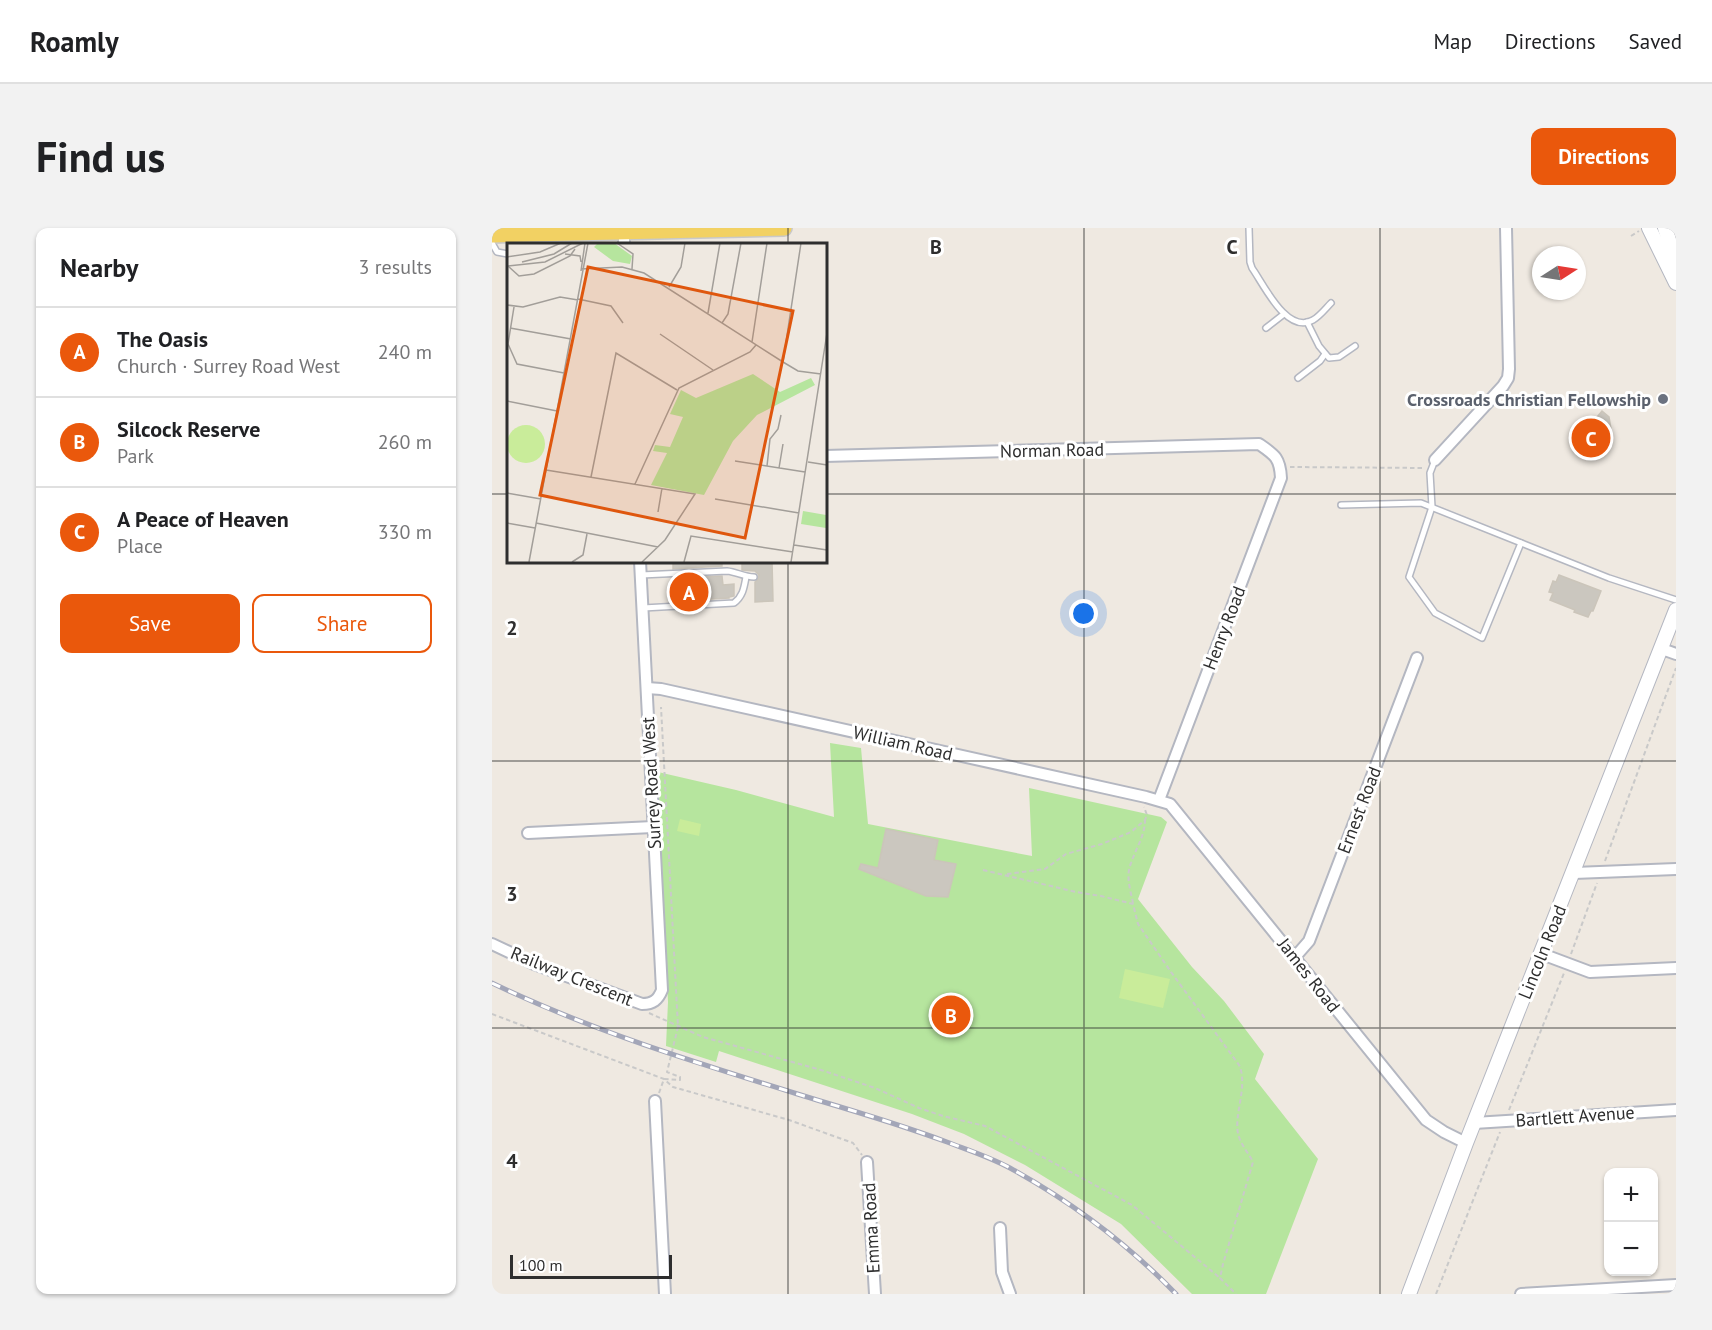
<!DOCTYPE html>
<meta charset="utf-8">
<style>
body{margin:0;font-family:"PT Sans",sans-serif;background:#f2f2f2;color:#202124}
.controls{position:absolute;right:18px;bottom:18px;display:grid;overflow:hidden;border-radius:12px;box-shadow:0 2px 4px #0004}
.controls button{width:54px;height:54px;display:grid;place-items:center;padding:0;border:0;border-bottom:2px solid #e0e0e0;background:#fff;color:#202124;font:30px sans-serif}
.compass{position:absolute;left:1040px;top:18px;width:54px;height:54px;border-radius:50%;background:#fff;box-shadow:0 2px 4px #0004;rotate:78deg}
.scale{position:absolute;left:18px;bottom:15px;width:162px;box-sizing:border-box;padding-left:6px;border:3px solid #2e2e2e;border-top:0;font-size:16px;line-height:21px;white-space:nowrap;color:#2e2e2e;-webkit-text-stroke:4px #fff;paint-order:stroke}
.you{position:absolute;left:592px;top:386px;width:21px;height:21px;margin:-15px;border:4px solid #fff;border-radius:50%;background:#1a73e8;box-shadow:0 0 0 9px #1a73e833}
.badge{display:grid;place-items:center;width:39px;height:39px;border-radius:50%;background:#ea580c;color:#fff;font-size:20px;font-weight:700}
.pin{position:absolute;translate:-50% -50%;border:3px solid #fff;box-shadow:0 2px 6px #0006}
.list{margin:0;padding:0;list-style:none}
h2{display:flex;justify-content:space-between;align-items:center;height:78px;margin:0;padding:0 24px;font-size:26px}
h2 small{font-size:20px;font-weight:400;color:#757577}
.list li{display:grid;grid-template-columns:39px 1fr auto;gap:18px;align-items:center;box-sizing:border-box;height:90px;padding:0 24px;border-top:2px solid #e0e0e0}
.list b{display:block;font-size:22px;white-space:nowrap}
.list p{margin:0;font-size:20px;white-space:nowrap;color:#757577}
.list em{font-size:20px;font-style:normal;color:#757577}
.actions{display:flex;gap:12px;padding:18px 24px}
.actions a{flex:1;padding:14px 0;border:2px solid #ea580c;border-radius:12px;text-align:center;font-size:21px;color:#ea580c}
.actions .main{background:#ea580c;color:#fff}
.map{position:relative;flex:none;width:1184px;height:1066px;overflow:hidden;border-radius:12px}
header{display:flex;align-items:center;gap:36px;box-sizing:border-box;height:84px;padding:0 30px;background:#fff;border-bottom:2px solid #e0e0e0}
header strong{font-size:28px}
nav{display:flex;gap:33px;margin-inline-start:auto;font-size:21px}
.intro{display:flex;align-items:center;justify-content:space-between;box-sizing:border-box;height:144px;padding:0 36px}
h1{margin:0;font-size:42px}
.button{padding:15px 27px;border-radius:12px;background:#ea580c;color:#fff;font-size:21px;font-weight:700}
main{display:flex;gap:36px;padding:0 36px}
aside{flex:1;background:#fff;border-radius:12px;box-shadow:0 2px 4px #0004}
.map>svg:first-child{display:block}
.green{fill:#b6e59e}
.pitch{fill:#c9ec9a}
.building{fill:#cbc7bf;stroke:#cbc5ba;stroke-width:1.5}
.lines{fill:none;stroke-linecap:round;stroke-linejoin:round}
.service-casing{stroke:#b4b7c1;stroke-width:8}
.minor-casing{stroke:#b4b7c1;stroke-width:14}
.secondary-casing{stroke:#b4b7c1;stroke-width:16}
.primary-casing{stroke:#c9c9c9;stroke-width:18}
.path{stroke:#c9c9c9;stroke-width:2;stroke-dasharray:4.5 3;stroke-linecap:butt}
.service{stroke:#fff;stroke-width:5}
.minor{stroke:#fff;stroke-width:10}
.secondary{stroke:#fff;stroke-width:14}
.primary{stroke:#f2d163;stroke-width:15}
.rail-casing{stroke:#a3a6b8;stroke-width:5}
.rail{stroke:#fff;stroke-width:3;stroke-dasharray:9;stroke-linecap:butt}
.grid{fill:none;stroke:#2e2e2e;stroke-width:1.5;stroke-opacity:0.55}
.worship-dot{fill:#6b7280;stroke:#fff;stroke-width:2}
.labels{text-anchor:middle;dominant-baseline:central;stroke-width:6;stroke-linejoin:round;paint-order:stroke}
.worship-label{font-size:18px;font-weight:bold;fill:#5b616d;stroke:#fff;text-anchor:end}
.street-label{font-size:18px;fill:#2e2e2e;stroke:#fff}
.inset-road{fill:none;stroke:#a29e99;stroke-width:1.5}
.view{fill:#df570e;fill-opacity:0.15;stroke:#df570e;stroke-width:3}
.inset-edge{fill:none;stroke:#2e2e2e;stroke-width:3}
.grid-label{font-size:20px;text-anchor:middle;font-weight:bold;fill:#2e2e2e;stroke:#fff;stroke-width:6;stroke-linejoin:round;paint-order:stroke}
</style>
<header>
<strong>Roamly</strong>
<nav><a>Map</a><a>Directions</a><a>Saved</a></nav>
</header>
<div class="intro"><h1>Find us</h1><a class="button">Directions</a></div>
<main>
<aside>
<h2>Nearby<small>3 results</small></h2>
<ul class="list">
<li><span class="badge">A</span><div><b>The Oasis</b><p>Church · Surrey Road West</p></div><em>240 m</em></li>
<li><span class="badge">B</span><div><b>Silcock Reserve</b><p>Park</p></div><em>260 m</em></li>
<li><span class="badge">C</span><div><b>A Peace of Heaven</b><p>Place</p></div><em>330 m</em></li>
</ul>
<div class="actions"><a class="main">Save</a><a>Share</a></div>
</aside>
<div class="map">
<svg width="1184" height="1066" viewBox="0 0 1184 1066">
<rect width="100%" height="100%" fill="#efe9e1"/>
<polygon class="green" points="338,515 369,520 376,596 540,628 537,560 669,589 675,594 646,671 700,739 732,773 772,826 763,851 826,931 774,1066 700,1066 629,996 533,937 472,906 420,886 227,823 224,834 174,818 176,774 166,544 244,562 342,589"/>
<g class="pitch">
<polygon points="188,591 209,596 207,608 185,603"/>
<polygon points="633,741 678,751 671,780 627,770"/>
</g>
<g class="building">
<polygon points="1110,183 1117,189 1119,201 1094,231 1080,219"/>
<polygon points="181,333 230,333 230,338 181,341"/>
<polygon points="250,333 280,333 281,373 263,374 263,354 266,351 267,347 263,343 250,342"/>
<polygon points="1067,347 1109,363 1101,383 1099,383 1096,389 1082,384 1083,382 1058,372 1061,365 1057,364 1061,353 1064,354"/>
<polygon points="230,348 231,357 242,356 242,368 237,369 237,370 182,373 181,350"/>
<polygon points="394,601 446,612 442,632 464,636 456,669 434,668 367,641 369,636 386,640"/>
</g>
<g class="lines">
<defs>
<g id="service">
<path d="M757 0 758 34 760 40C772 57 795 107 821 92 828 88 834 80 839 75"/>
<polyline points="0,15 5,24 16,26"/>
<polyline points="815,94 827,118 837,130 847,129 863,118"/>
<polyline points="774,100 792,86"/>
<polyline points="806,150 828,133 833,126"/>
<polyline points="943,232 938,245 940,279 917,349 943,385 990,410 1029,315"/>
<polyline points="849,277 929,275 1117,350 1184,372"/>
<path d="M149 347 235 343C245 344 252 349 262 349"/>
<path d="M151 380 242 375C251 368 252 360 254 349"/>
</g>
<g id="minor">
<polyline points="132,4 132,16"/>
<path d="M333 228 767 216C783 227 788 230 789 250L667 572"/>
<polyline points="943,232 1011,158 1016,150 1017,141 1014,0"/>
<polyline points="1170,421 1184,426"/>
<polyline points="155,460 169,461 654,569 678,576 934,892 952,904 974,915"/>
<polyline points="36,605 161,599"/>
<polyline points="1082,645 1184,641"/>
<path d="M0 716 42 736 150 776C161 776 166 772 170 762L148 333"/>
<polyline points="1050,726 1098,744 1184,740"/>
<polyline points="803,729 817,713 925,430"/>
<polyline points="163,873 173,1066"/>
<polyline points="982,895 1184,882"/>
<polyline points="375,934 383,1066"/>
<polyline points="508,1000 510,1044 518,1066"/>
<polyline points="1029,1066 1184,1057"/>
</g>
<g id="secondary">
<polyline points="1157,0 1184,55"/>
<polyline points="1173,0 1184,33"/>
<polyline points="917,1066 974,915 1184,382"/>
</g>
<polyline id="primary" points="0,7 292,0"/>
</defs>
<use href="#service" class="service-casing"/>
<use href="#minor" class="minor-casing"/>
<use href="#secondary" class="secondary-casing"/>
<use href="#primary" class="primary-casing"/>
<g class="path">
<polyline points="1139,8 1147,3"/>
<polyline points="798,239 933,240"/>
<polyline points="1113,633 1184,440"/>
<path d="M491 642 584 664 609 668 641 676 646 696 679 744 747 837C757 858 740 890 747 909 750 918 757 926 761 934L731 1036 728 1050 744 1066"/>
<polyline points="515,646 553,641 574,626 610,616 639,604 653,592 655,587 652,579"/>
<path d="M641 675C639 665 635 652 637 642 641 624 653 610 653 592"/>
<polyline points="1079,726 1105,655"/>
<polyline points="157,785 211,809 329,842 383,860 427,880 451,888 493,898 640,977 728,1050"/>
<polyline points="0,786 172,851 181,859 297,892 361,915 370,927"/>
<polyline points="167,865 172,851 188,852 188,849 175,844 186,799 169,479"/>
<polyline points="1017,882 1072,745"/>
<polyline points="944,1066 1008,904"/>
</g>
<use href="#service" class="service"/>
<use href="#minor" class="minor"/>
<use href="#secondary" class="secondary"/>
<use href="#primary" class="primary"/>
<defs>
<path id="rail" d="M0 755C104 805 215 838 325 872 369 885 412 898 455 914 476 922 498 929 518 940 578 973 637 1017 684 1066"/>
</defs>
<use href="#rail" class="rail-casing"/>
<use href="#rail" class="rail"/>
</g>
<path class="grid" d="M296 0V16M592 0V1066M888 0V1066M0 266H16M333 266H1184M296 333V1066M0 533H1184M0 800H1184"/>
<circle class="worship-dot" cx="1171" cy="171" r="6"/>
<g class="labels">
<g class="worship-label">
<text x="1159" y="171">Crossroads Christian Fellowship</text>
</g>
<g class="street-label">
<text transform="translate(560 222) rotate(-1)">Norman Road</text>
<text transform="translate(732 400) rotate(-69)">Henry Road</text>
<text transform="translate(411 515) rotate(13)">William Road</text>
<text transform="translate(159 555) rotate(-93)">Surrey Road West</text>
<text transform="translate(867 582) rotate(-69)">Ernest Road</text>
<text transform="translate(1050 724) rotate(-68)">Lincoln Road</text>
<text transform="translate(817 747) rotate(52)">James Road</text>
<text transform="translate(80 748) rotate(22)">Railway Crescent</text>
<text transform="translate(1083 888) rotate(-4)">Bartlett Avenue</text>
<text transform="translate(379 1000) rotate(-93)">Emma Road</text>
</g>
</g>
<g transform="translate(15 15)">
<rect width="320" height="320" fill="#efe9e1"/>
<path d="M91 0H107L125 13 123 21 106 18 87 4ZM246 131 273 149 304 135 308 142 250 172 226 198 197 252 144 242 160 210 146 208 148 202 163 204 176 174 163 171 174 147 189 155ZM296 268 319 272V285L294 281Z" fill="#b6e59e"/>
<path d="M0 201a19 19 0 1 1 38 0a19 19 0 1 1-38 0Z" fill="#c9ec9a"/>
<path class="inset-road" d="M110 0 126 11 125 26M58 11 73 13 74 19M0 14 33 9 54 0M15 19 47 11 65 0M0 23 38 19 76 0M1 23 12 33 27 31 63 13 68 6M74 26 115 24 137 30 276 119 291 128 314 131M74 28 78 0M162 44 174 24 178 0M71 56 104 63 116 80M0 62 16 64 53 54 71 57M7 64 1 101 10 121 57 130M201 70 213 0M215 80 221 71 234 0M3 85 64 96M153 91 206 127M245 99 260 0M276 119 294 0M0 158 50 168M228 218 298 229M301 219 320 222M260 223 263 196 271 186 274 172M272 225 276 201M39 227 188 251 158 297 135 319M84 234 109 110 170 147M128 241 172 145 243 109 249 102M0 250 34 256M208 256 292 270M151 269 155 245M0 280 28 285M29 280 151 304M287 302 320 307M22 319 81 0M65 319 76 312 80 291M177 319 184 293 286 309M284 319 320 90"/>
<path class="view" d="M81 24 286 68 238 295 33 252Z"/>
<rect width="320" height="320" class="inset-edge"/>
</g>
<g class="grid-label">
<text x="444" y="26">B</text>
<text x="740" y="26">C</text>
<text x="20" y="407">2</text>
<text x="20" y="673">3</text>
<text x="20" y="940">4</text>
</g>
</svg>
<div class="controls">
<button>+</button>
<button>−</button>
</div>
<svg class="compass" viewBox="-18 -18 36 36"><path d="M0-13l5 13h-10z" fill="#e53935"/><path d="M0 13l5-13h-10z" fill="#757577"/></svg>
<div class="scale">100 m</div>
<div class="you"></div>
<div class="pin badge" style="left:197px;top:364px">A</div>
<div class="pin badge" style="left:459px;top:787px">B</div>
<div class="pin badge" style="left:1099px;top:210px">C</div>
</div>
</main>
